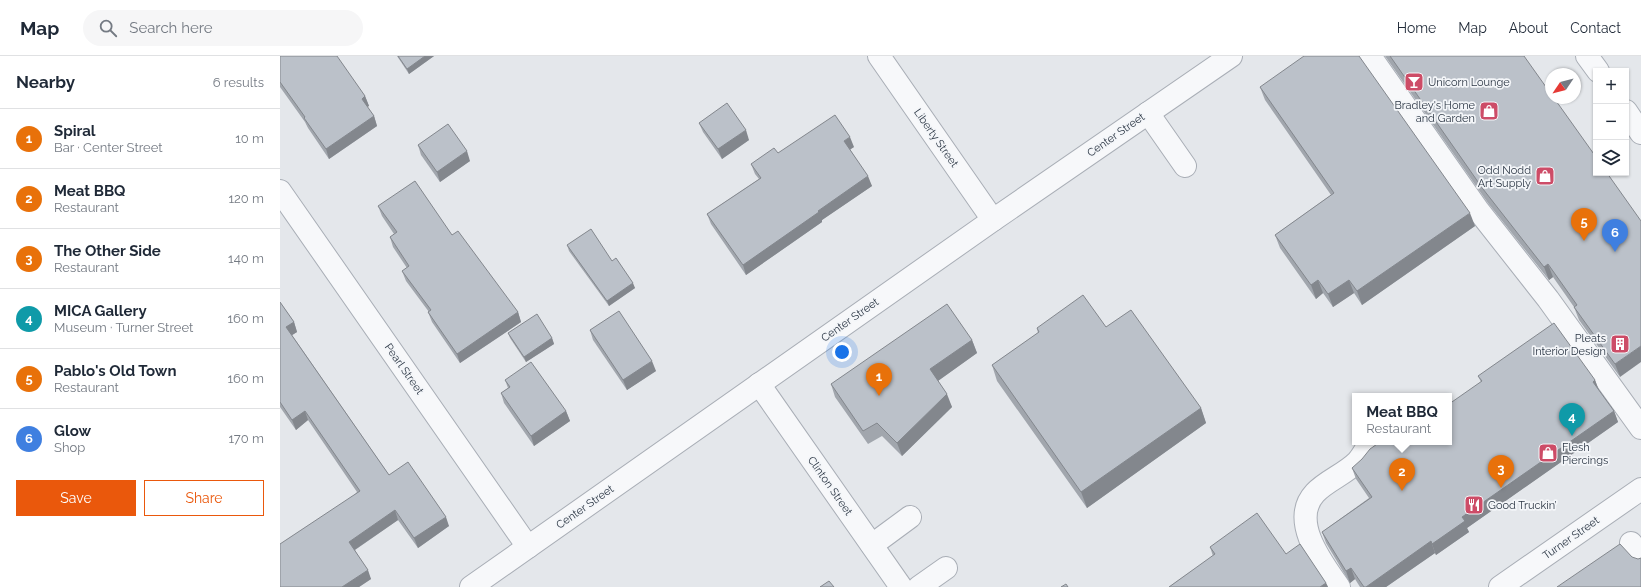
<!DOCTYPE html>
<meta charset="utf-8">
<style>
body{margin:0;font-family:Raleway,sans-serif;background:#f6f6f7;color:#1f2937}
.controls{position:absolute;right:12px;top:12px;display:grid;overflow:hidden;border-radius:0px;box-shadow:0 1px 3px #0004}
.controls button{width:36px;height:36px;display:grid;place-items:center;padding:0;border:0;border-bottom:1px solid #e0e1e3;background:#fff;color:#1f2937;font:20px sans-serif}
.compass{position:absolute;left:1265px;top:12px;width:36px;height:36px;border-radius:50%;background:#fff;box-shadow:0 1px 3px #0004;rotate:235deg}
.you{position:absolute;left:562px;top:296px;width:14px;height:14px;margin:-10px;border:3px solid #fff;border-radius:50%;background:#1a73e8;box-shadow:0 0 0 6px #1a73e833}
.badge{display:grid;place-items:center;width:26px;height:26px;border-radius:50%;background:#ea580c;color:#fff;font-size:13px;font-weight:700}
.pin{position:absolute;translate:-50% -33px;filter:drop-shadow(0 1px 2px #0008)}
.pin::after{content:'';position:absolute;top:21px;width:14px;height:12px;background:inherit;clip-path:polygon(0 0,100% 0,50% 100%)}
.popup{position:absolute;left:1072px;top:337px;width:100px;height:52px;box-sizing:border-box;display:grid;place-content:center;border-radius:0px;background:#fff;filter:drop-shadow(0 1px 3px #0005);font-size:13px;white-space:nowrap;color:#747a83}
.popup b{font-size:15px;color:#1f2937}
.popup::after{content:'';position:absolute;left:50%;top:100%;margin-left:-8px;border:8px solid transparent;border-top-color:#fff}
.list{margin:0;padding:0;list-style:none}
h2{display:flex;justify-content:space-between;align-items:center;height:52px;margin:0;padding:0 16px;font-size:17px}
h2 small{font-size:13px;font-weight:400;color:#747a83}
.list li{display:grid;grid-template-columns:26px 1fr auto;gap:12px;align-items:center;box-sizing:border-box;height:60px;padding:0 16px;border-top:1px solid #e0e1e3}
.list b{display:block;font-size:15px;white-space:nowrap}
.list p{margin:0;font-size:13px;white-space:nowrap;color:#747a83}
.list em{font-size:13px;font-style:normal;color:#747a83}
.actions{display:flex;gap:8px;padding:12px 16px}
.actions a{flex:1;padding:9px 0;border:1px solid #ea580c;border-radius:0px;text-align:center;font-size:14px;color:#ea580c}
.actions .main{background:#ea580c;color:#fff}
.icon{flex:none;width:22px;height:22px;fill:none;stroke:currentColor;stroke-width:2;stroke-linecap:round;stroke-linejoin:round}
.map{position:relative;flex:none;width:1361px;height:531px;overflow:hidden}
header{display:flex;align-items:center;gap:24px;box-sizing:border-box;height:56px;padding:0 20px;background:#fff;border-bottom:1px solid #e0e1e3}
header strong{font-size:19px}
nav{display:flex;gap:22px;margin-inline-start:auto;font-size:14px}
.search{width:280px;height:36px;background:#f6f6f7;display:flex;align-items:center;gap:10px;box-sizing:border-box;padding:0 14px;border-radius:22px;color:#747a83;font-size:15px}
main{display:flex}
aside{flex:1;background:#fff}
.map>svg:first-child{display:block}
.lines{fill:none;stroke-linecap:round;stroke-linejoin:round}
.minor-casing{stroke:#a9aeb6;stroke-width:24}
.minor{stroke:#f7f8fa;stroke-width:22}
.wall{fill:#a1a6ad}
.shaded-wall{fill:#83878d}
.building{fill:#bbc1c9;stroke:#83878d}
.labels{text-anchor:middle;dominant-baseline:central;stroke-width:3.5;stroke-linejoin:round;paint-order:stroke}
.poi-label{font-size:11px;fill:#2b3644;stroke:#f4f6f9;text-anchor:start}
.street-label{font-size:11px;fill:#2b3644;stroke:#f4f6f9}
</style>
<header>
<strong>Map</strong>
<div class="search"><svg class="icon" aria-label="search" viewBox="0 0 24 24"><circle cx="10" cy="10" r="6"/><path d="M15 15l6 6"/></svg>Search here</div>
<nav><a>Home</a><a>Map</a><a>About</a><a>Contact</a></nav>
</header>
<main>
<aside>
<h2>Nearby<small>6 results</small></h2>
<ul class="list">
<li><span class="badge" style="background:#e8710a">1</span><div><b>Spiral</b><p>Bar · Center Street</p></div><em>10 m</em></li>
<li><span class="badge" style="background:#e8710a">2</span><div><b>Meat BBQ</b><p>Restaurant</p></div><em>120 m</em></li>
<li><span class="badge" style="background:#e8710a">3</span><div><b>The Other Side</b><p>Restaurant</p></div><em>140 m</em></li>
<li><span class="badge" style="background:#0f9aa8">4</span><div><b>MICA Gallery</b><p>Museum · Turner Street</p></div><em>160 m</em></li>
<li><span class="badge" style="background:#e8710a">5</span><div><b>Pablo's Old Town</b><p>Restaurant</p></div><em>160 m</em></li>
<li><span class="badge" style="background:#3f7fe0">6</span><div><b>Glow</b><p>Shop</p></div><em>170 m</em></li>
</ul>
<div class="actions"><a class="main">Save</a><a>Share</a></div>
</aside>
<div class="map">
<svg width="1361" height="531" viewBox="0 0 1361 531">
<rect width="100%" height="100%" fill="#e4e7eb"/>
<g class="lines">
<defs>
<g id="minor">
<polyline points="599,0 713,164"/>
<polyline points="1090,0 1198,154 1268,243 1361,372"/>
<polyline points="1307,0 1318,15"/>
<polyline points="1346,55 1361,77"/>
<polyline points="868,57 905,110"/>
<polyline points="0,135 248,491"/>
<polyline points="479,328 621,531"/>
<polyline points="1351,487 1361,501"/>
<polyline points="592,489 630,461"/>
<polyline points="191,531 713,164 951,0"/>
<polyline points="639,531 666,512"/>
<path d="M1059 531C1043 508 1009 465 1035 437 1046 425 1065 418 1077 406 1082 401 1086 392 1091 386"/>
<polyline points="1220,531 1361,433"/>
</g>
</defs>
<use href="#minor" class="minor-casing"/>
<use href="#minor" class="minor"/>
</g>
<g class="wall">
<polygon points="0,0 85,40 89,50 87,51 94,60 97,70 49,103 28,72 25,66 0,31"/>
<polygon points="117,0 154,0 129,18"/>
<polygon points="1105,0 1244,0 1340,321 1299,264 1294,251 1273,221 1269,224 1208,147"/>
<polygon points="980,31 1195,170 1082,249 1074,237 1053,251 1043,237 1036,243 1000,192 995,179 1051,139 985,44"/>
<polygon points="419,67 469,84 442,103 423,76"/>
<polygon points="138,89 190,105 160,126 141,99"/>
<polygon points="574,91 570,93 592,130 542,164 542,166 466,219 431,168 427,158 479,123 475,118 471,108 498,97"/>
<polygon points="98,150 172,179 238,256 241,266 180,307 152,266 148,256 149,256 126,225 122,215 127,212 113,191 110,181 114,178 102,160"/>
<polygon points="287,189 332,205 355,232 329,250 289,195"/>
<polygon points="0,246 14,266 17,276 12,279 109,419 169,470 138,492 118,464 75,494 91,523 79,531 0,531 77,436 28,364 16,374 0,351"/>
<polygon points="826,271 921,352 926,367 807,452 717,325 712,309 758,277 757,272"/>
<polygon points="310,274 376,315 347,334 313,284"/>
<polygon points="228,277 272,282 274,288 246,306 230,282"/>
<polygon points="692,284 697,297 658,325 672,351 622,400 602,380 588,388 555,341 551,328"/>
<polygon points="1198,320 1315,324 1319,334 1334,355 1338,366 1187,472 1189,476 1156,499 1155,497 1106,531 1080,531 1075,523 1070,527 1046,487 1042,476 1089,442 1076,423 1072,412 1169,386 1201,326"/>
<polygon points="225,324 286,355 290,365 254,390 224,347 221,337 228,332"/>
<polygon points="930,491 1006,498 1046,527 1048,531 889,531 933,500"/>
</g>
<g class="shaded-wall">
<polygon points="145,0 154,0 129,18 127,13"/>
<polygon points="85,40 89,50 85,52 82,43"/>
<polygon points="94,60 97,70 49,103 46,93"/>
<polygon points="466,74 469,84 442,103 438,93"/>
<polygon points="570,81 574,91 568,95 564,85"/>
<polygon points="187,95 190,105 160,126 157,116"/>
<polygon points="588,120 592,130 542,164 542,166 466,219 463,209 538,155"/>
<polygon points="1190,157 1195,170 1082,249 1077,235"/>
<polygon points="1268,208 1273,221 1269,224 1264,211"/>
<polygon points="1038,224 1043,237 1036,243 1031,229"/>
<polygon points="1069,224 1074,237 1053,251 1048,238"/>
<polygon points="353,227 355,232 329,250 327,245"/>
<polygon points="238,256 241,266 180,307 177,298"/>
<polygon points="14,266 17,276 9,281 6,271"/>
<polygon points="272,282 274,288 246,306 244,301"/>
<polygon points="692,284 697,297 655,327 650,313"/>
<polygon points="1361,290 1361,306 1340,321 1335,308"/>
<polygon points="372,305 376,315 347,334 343,324"/>
<polygon points="1315,324 1319,335 1313,326"/>
<polygon points="667,338 672,351 622,400 617,387"/>
<polygon points="921,352 926,367 807,452 801,436"/>
<polygon points="25,355 28,364 16,374 12,364"/>
<polygon points="286,355 290,365 254,390 251,380"/>
<polygon points="1334,355 1338,366 1187,472 1189,476 1156,499 1152,488 1182,461"/>
<polygon points="115,454 118,464 73,495 69,486"/>
<polygon points="166,461 169,470 138,492 134,482"/>
<polygon points="1151,485 1155,497 1106,531 1086,531"/>
<polygon points="1071,512 1075,523 1070,527 1066,515"/>
<polygon points="88,514 91,523 79,531 62,531"/>
<polygon points="1046,527 1048,531 1040,531"/>
</g>
<g class="building">
<polygon points="0,0 57,0 85,40 82,43 94,60 46,93 24,62 25,61 0,26"/>
<polygon points="118,0 145,0 127,13"/>
<polygon points="1024,0 1079,0 1190,157 1077,235 1069,224 1048,238 1038,224 1031,229 995,179 1054,137 980,31"/>
<polygon points="1110,0 1244,0 1271,38 1271,42 1274,42 1316,101 1316,117 1327,117 1361,165 1361,290 1335,308 1294,251 1297,249 1268,208 1264,211 1203,133"/>
<polygon points="447,47 466,74 438,93 419,67"/>
<polygon points="555,59 570,81 564,85 588,120 538,155 539,156 463,209 427,158 481,122 471,108 494,92 498,97"/>
<polygon points="168,68 187,95 157,116 138,89"/>
<polygon points="135,125 172,179 178,175 238,256 177,298 148,256 151,254 122,215 129,210 110,181 117,176 98,150"/>
<polygon points="311,173 332,205 336,202 353,227 327,245 287,189"/>
<polygon points="803,239 826,271 851,254 921,352 801,436 712,309 759,276 757,272"/>
<polygon points="0,246 14,266 6,271 109,419 128,406 166,461 134,482 115,454 69,486 88,514 62,531 0,531 0,488 80,435 25,355 12,364 0,346"/>
<polygon points="667,248 692,284 650,313 667,338 617,387 597,367 583,375 551,328"/>
<polygon points="339,255 372,305 343,324 310,274"/>
<polygon points="257,258 272,282 244,301 228,277"/>
<polygon points="1274,267 1315,324 1313,326 1334,355 1182,461 1185,465 1152,488 1151,485 1086,531 1084,531 1071,512 1066,515 1042,476 1092,441 1072,412 1082,403 1090,393 1100,386 1169,386 1169,348 1202,325 1198,320"/>
<polygon points="251,306 286,355 251,380 221,337 230,331 225,324"/>
<polygon points="977,457 1006,498 1020,488 1046,527 1040,531 889,531 935,498 930,491"/>
<polygon points="1340,488 1352,501 1358,503 1361,502 1361,531 1277,531"/>
<polygon points="549,525 554,531 540,531"/>
<polygon points="786,528 788,531 781,531"/>
</g>
<defs>
<symbol id="bar-square" viewBox="-11 -11 22 22"><rect x="-9" y="-9" width="18" height="18" rx="4" fill="#cd4c67" stroke="#f4f6f9"/><path d="M-6-5H6L.8 .8V4.5H3.5V6h-7V4.5H-.8V.8Z" fill="#fff"/></symbol>
<symbol id="shop-square" viewBox="-11 -11 22 22"><rect x="-9" y="-9" width="18" height="18" rx="4" fill="#cd4c67" stroke="#f4f6f9"/><path d="M-5-2.5h2.3a2.7 3.5 0 0 1 5.4 0H5L5.5 6h-11ZM-1.5-2.5h3a1.5 2.3 0 0 0-3 0Z" fill="#fff"/></symbol>
<symbol id="building-square" viewBox="-11 -11 22 22"><rect x="-9" y="-9" width="18" height="18" rx="4" fill="#cd4c67" stroke="#f4f6f9"/><path d="M-4-6H4V6H1V3H-1V6H-4ZM-2.5-4.3h1.7v1.8h-1.7ZM.8-4.3h1.7v1.8H.8ZM-2.5-1h1.7V.8h-1.7ZM.8-1h1.7V.8H.8Z" fill="#fff"/></symbol>
<symbol id="restaurant-square" viewBox="-11 -11 22 22"><rect x="-9" y="-9" width="18" height="18" rx="4" fill="#cd4c67" stroke="#f4f6f9"/><path d="M-5-6h1v4h1v-4h1v4h1v-4h1v5L-1.5 .5V6h-2V.5L-5-1ZM5-6V6H3V1.5H1.5Q1.5-4 5-6Z" fill="#fff"/></symbol>
</defs>
<g fill-rule="evenodd">
<use href="#bar-square" x="1123" y="15" width="22" height="22"/>
<use href="#shop-square" x="1198" y="44" width="22" height="22"/>
<use href="#shop-square" x="1254" y="109" width="22" height="22"/>
<use href="#building-square" x="1329" y="277" width="22" height="22"/>
<use href="#shop-square" x="1257" y="386" width="22" height="22"/>
<use href="#restaurant-square" x="1183" y="438" width="22" height="22"/>
</g>
<g class="labels">
<g class="poi-label">
<text x="1148" y="26">Unicorn Lounge</text>
<text x="1195" y="49" text-anchor="end">Bradley's Home<tspan x="1195" dy="13">and Garden</tspan></text>
<text x="1251" y="114" text-anchor="end">Odd Nodd<tspan x="1251" dy="13">Art Supply</tspan></text>
<text x="1326" y="282" text-anchor="end">Pleats<tspan x="1326" dy="13">Interior Design</tspan></text>
<text x="1282" y="391">Flesh<tspan x="1282" dy="13">Piercings</tspan></text>
<text x="1208" y="449">Good Truckin’</text>
</g>
<g class="street-label">
<text transform="translate(836 79) rotate(-35)">Center Street</text>
<text transform="translate(656 82) rotate(55)">Liberty Street</text>
<text transform="translate(570 264) rotate(-35)">Center Street</text>
<text transform="translate(124 313) rotate(55)">Pearl Street</text>
<text transform="translate(550 430) rotate(55)">Clinton Street</text>
<text transform="translate(305 451) rotate(-35)">Center Street</text>
<text transform="translate(1291 482) rotate(-35)">Turner Street</text>
</g>
</g>
</svg>
<div class="controls">
<button>+</button>
<button>−</button>
<button><svg class="icon" aria-label="layers" viewBox="0 0 24 24"><path d="M12 4l9 5-9 5-9-5zM3 14l9 5 9-5"/></svg></button>
</div>
<svg class="compass" viewBox="-18 -18 36 36"><path d="M0-13l5 13h-10z" fill="#e53935"/><path d="M0 13l5-13h-10z" fill="#747a83"/></svg>
<div class="you"></div>
<div class="pin badge" style="left:599px;top:340px;background:#e8710a">1</div>
<div class="pin badge" style="left:1122px;top:435px;background:#e8710a">2</div>
<div class="popup"><b>Meat BBQ</b>Restaurant</div>
<div class="pin badge" style="left:1221px;top:432px;background:#e8710a">3</div>
<div class="pin badge" style="left:1292px;top:380px;background:#0f9aa8">4</div>
<div class="pin badge" style="left:1304px;top:185px;background:#e8710a">5</div>
<div class="pin badge" style="left:1335px;top:196px;background:#3f7fe0">6</div>
</div>
</main>
